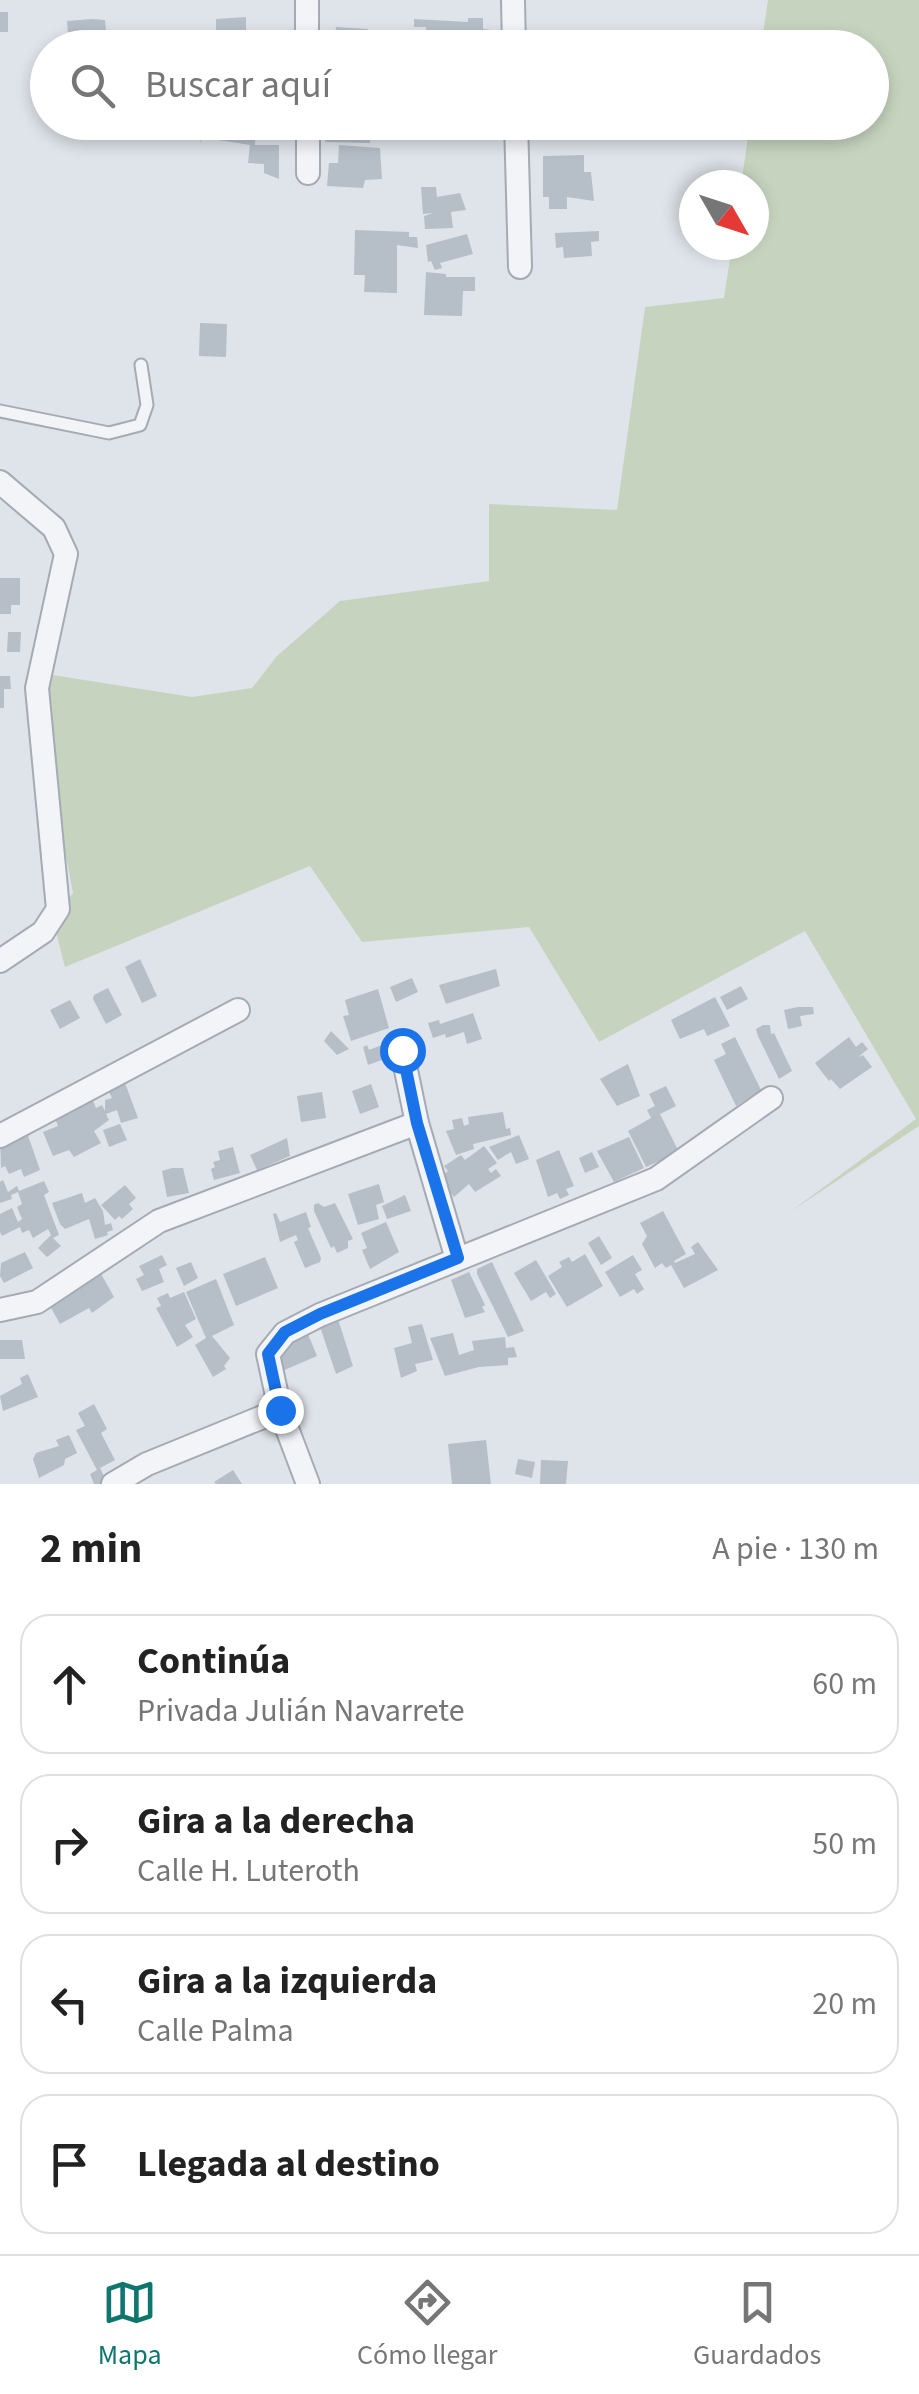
<!DOCTYPE html>
<html lang="es">
<meta charset="utf-8">
<style>
body{margin:0;font-family:"Source Sans 3",sans-serif;background:#f2f2f2;color:#222}
.compass{position:absolute;left:679px;top:170px;width:90px;height:90px;border-radius:50%;background:#fff;box-shadow:0 5px 15px #0003;rotate:129deg}
.stop{position:absolute;width:30px;height:30px;margin:-22px;border:8px solid #1a73e8;border-radius:50%;background:#fff}
.stop.end{background:#1a73e8;border-color:#fff;box-shadow:0 2px 10px #0008}
.list{margin:0;padding:0;list-style:none}
h2{display:flex;justify-content:space-between;align-items:center;height:130px;margin:0;padding:0 40px;font-size:42px}
h2 small{font-size:32px;font-weight:400;color:#767676}
.list li{display:grid;grid-template-columns:65px 1fr auto;gap:30px;align-items:center;box-sizing:border-box;height:140px;margin:0 20px 20px;padding:0 20px;border:2px solid #e0e0e0;border-radius:30px}
.list b{display:block;font-size:38px;white-space:nowrap}
.list p{margin:0;font-size:32px;white-space:nowrap;color:#767676}
.list em{font-size:32px;font-style:normal;color:#767676}
.icon{flex:none;width:55px;height:55px;fill:none;stroke:currentColor;stroke-width:2;stroke-linecap:round;stroke-linejoin:round}
.map{position:relative;flex:none;width:919px;height:1484px;overflow:hidden}
.search{position:absolute;background:#fff;box-shadow:0 5px 15px #0003;left:30px;right:30px;top:30px;height:110px;display:flex;align-items:center;gap:25px;box-sizing:border-box;padding:0 35px;border-radius:55px;color:#767676;font-size:38px}
.sheet{height:770px;background:#fff}
nav{display:flex;justify-content:space-around;align-items:center;box-sizing:border-box;height:140px;border-top:2px solid #e0e0e0;background:#fff;font-size:28px;color:#767676}
nav a{display:grid;justify-items:center;gap:5px}
nav .on{color:#0f766e}
.map>svg:first-child{display:block}
.green{fill:#c6d4bf}
.building{fill:#b6bec8}
.lines{fill:none;stroke-linecap:round;stroke-linejoin:round}
.lane-casing{stroke:#a4abb5;stroke-width:15}
.street-casing{stroke:#a4abb5;stroke-width:26}
.lane{stroke:#f2f4f8;stroke-width:11}
.street{stroke:#f2f4f8;stroke-width:22}
.route{stroke:#1a73e8;stroke-width:12}
</style>
<div class="map">
<svg width="919" height="1484" viewBox="0 0 919 1484">
<rect width="100%" height="100%" fill="#dfe4ea"/>
<polygon class="green" points="768,0 919,0 919,1126 790,1212 916,1119 805,931 599,1042 529,927 362,942 310,866 65,967 53,920 73,893 42,727 40,673 192,697 252,688 277,656 340,601 489,581 489,504 617,510 645,307 724,298 732,245 754,245 754,185 741,185 750,123 872,122 872,48 761,47"/>
<g class="building">
<rect x="0" y="12" width="8" height="20"/>
<polygon points="246,17 246,37 216,38 216,19"/>
<polygon points="468,18 483,18 483,29 491,30 490,39 482,39 483,48 426,48 426,27 414,27 414,19 468,22"/>
<polygon points="92,19 105,20 106,31 93,33 95,48 69,48 67,21"/>
<polygon points="336,27 368,29 367,43 364,48 334,48"/>
<polygon points="260,39 280,40 280,48 260,48"/>
<polygon points="204,122 240,122 256,126 255,145 279,145 279,179 264,173 264,164 248,163 250,145 218,140 218,136 204,134 200,143"/>
<polygon points="325,122 371,122 370,143 325,142"/>
<polygon points="339,145 380,148 382,179 365,180 363,188 327,186 329,163 338,163"/>
<polygon points="584,155 584,172 591,172 594,201 567,197 567,209 549,209 549,197 543,197 543,156"/>
<polygon points="421,187 436,187 437,197 460,193 466,210 451,212 453,228 425,229 424,216 433,213 423,214"/>
<polygon points="355,230 409,232 409,237 417,237 418,248 397,245 397,293 364,292 365,275 354,275"/>
<polygon points="599,231 599,241 591,242 592,256 564,258 563,247 556,248 555,233"/>
<polygon points="467,234 473,254 440,263 442,268 435,270 431,261 428,262 426,245"/>
<polygon points="426,272 446,274 446,277 475,277 475,291 463,291 462,316 424,315"/>
<polygon points="200,323 227,324 226,357 199,356"/>
<polygon points="0,578 20,578 20,605 11,605 11,614 0,614"/>
<polygon points="8,632 21,632 20,652 7,652"/>
<polygon points="0,676 10,676 11,689 4,689 4,708 0,708"/>
<polygon points="140,959 157,996 142,1003 125,967"/>
<polygon points="496,969 500,986 446,1004 439,985"/>
<polygon points="412,978 418,992 396,1002 390,987"/>
<polygon points="741,986 748,999 727,1010 720,997"/>
<polygon points="108,988 122,1015 106,1024 93,999 94,995"/>
<polygon points="378,989 389,1028 351,1041 343,1016 349,1015 345,1000"/>
<polygon points="715,997 730,1026 707,1036 704,1029 680,1039 671,1020"/>
<polygon points="70,1000 80,1018 60,1029 50,1010"/>
<polygon points="798,1007 813,1007 814,1014 800,1016 802,1026 788,1029 784,1010"/>
<polygon points="473,1013 482,1039 467,1044 464,1032 446,1038 445,1034 433,1038 428,1023 439,1020 440,1024"/>
<polygon points="763,1025 770,1025 771,1034 774,1033 792,1071 779,1079 758,1036 756,1029"/>
<polygon points="331,1031 349,1049 337,1055 324,1041"/>
<polygon points="735,1037 761,1090 736,1106 714,1060 726,1054 721,1044"/>
<polygon points="849,1037 856,1047 862,1042 868,1049 858,1057 863,1055 872,1067 840,1089 831,1079 829,1081 815,1063"/>
<polygon points="367,1045 369,1050 382,1045 387,1058 368,1065 363,1047"/>
<polygon points="628,1064 640,1096 617,1106 600,1079"/>
<polygon points="119,1067 138,1118 121,1123 117,1110 106,1114 109,1120 94,1131 101,1143 74,1157 69,1150 53,1156 43,1132 58,1126 53,1113 91,1096 96,1108 102,1105 105,1111 105,1100 112,1098 108,1090"/>
<polygon points="371,1084 379,1107 360,1114 352,1091"/>
<polygon points="666,1086 676,1106 660,1114 679,1152 646,1167 628,1131 651,1118 647,1110 655,1106 649,1094"/>
<polygon points="322,1092 326,1118 301,1122 297,1096"/>
<polygon points="503,1112 506,1129 510,1128 511,1135 473,1144 474,1149 456,1155 446,1131 454,1129 452,1120 462,1118 464,1126 469,1124 468,1117"/>
<polygon points="24,1124 40,1170 24,1177 21,1169 9,1174 5,1166 1,1168 0,1135"/>
<polygon points="120,1124 127,1140 109,1147 103,1130"/>
<polygon points="519,1135 529,1159 516,1164 511,1152 498,1160 489,1147"/>
<polygon points="629,1137 644,1168 614,1182 597,1151"/>
<polygon points="287,1138 290,1156 257,1170 250,1155"/>
<polygon points="484,1146 497,1163 488,1169 491,1173 496,1169 501,1176 475,1192 469,1184 454,1197 444,1183 446,1182 442,1176 448,1171 444,1166 461,1155 465,1160"/>
<polygon points="233,1147 240,1173 214,1180 211,1169 215,1167 213,1162 220,1160 218,1151"/>
<polygon points="559,1150 574,1186 566,1189 569,1195 560,1199 557,1193 548,1197 536,1160"/>
<polygon points="592,1152 599,1167 585,1173 579,1158"/>
<polygon points="172,1168 183,1168 189,1193 167,1197 162,1171"/>
<polygon points="3,1180 8,1192 17,1186 19,1191 44,1181 49,1192 44,1195 59,1235 53,1238 61,1246 47,1257 38,1248 51,1235 48,1229 33,1238 29,1230 22,1233 20,1227 2,1236 0,1232 0,1214 12,1208 18,1222 22,1219 17,1207 22,1204 18,1192 11,1195 12,1199 0,1203 0,1182"/>
<polygon points="379,1184 384,1202 376,1205 379,1219 358,1225 348,1194"/>
<polygon points="125,1185 136,1198 129,1204 133,1209 122,1219 119,1216 115,1220 101,1205"/>
<polygon points="82,1193 85,1203 95,1198 103,1211 105,1225 111,1223 113,1230 107,1232 108,1235 95,1239 89,1219 65,1229 60,1224 52,1203"/>
<polygon points="405,1195 411,1211 387,1219 382,1206"/>
<polygon points="318,1203 324,1207 335,1203 353,1239 348,1241 348,1248 337,1253 334,1246 331,1248 314,1211 314,1205"/>
<polygon points="663,1211 686,1254 674,1261 675,1263 695,1254 691,1247 698,1242 718,1270 684,1288 671,1265 666,1268 662,1263 655,1268 642,1244 647,1236 640,1223"/>
<polygon points="306,1212 311,1227 308,1228 321,1258 320,1262 305,1268 294,1242 298,1240 296,1235 280,1242 273,1214 276,1213 280,1222"/>
<polygon points="386,1222 399,1252 370,1269 362,1250 367,1248 361,1233"/>
<polygon points="599,1236 612,1258 601,1265 588,1243"/>
<polygon points="25,1252 33,1268 4,1283 0,1276 1,1263"/>
<polygon points="585,1254 603,1286 567,1307 548,1276 562,1267 559,1262 569,1257 572,1262"/>
<polygon points="162,1255 167,1265 159,1269 164,1282 142,1291 136,1279 144,1275 139,1266"/>
<polygon points="633,1255 642,1270 635,1274 644,1289 637,1294 634,1289 620,1297 605,1272"/>
<polygon points="265,1257 278,1288 236,1306 223,1274"/>
<polygon points="536,1260 556,1294 550,1298 546,1292 531,1301 514,1273"/>
<polygon points="191,1262 198,1278 184,1286 176,1268"/>
<polygon points="492,1262 524,1331 508,1337 477,1274 477,1269"/>
<polygon points="100,1272 114,1297 92,1313 89,1308 60,1324 50,1306 69,1295 67,1291"/>
<polygon points="469,1272 485,1305 482,1307 485,1312 465,1318 451,1280"/>
<polygon points="216,1279 234,1325 212,1336 230,1358 224,1366 226,1369 213,1377 195,1345 206,1338 186,1292"/>
<polygon points="184,1292 196,1319 185,1325 193,1337 177,1347 156,1308 161,1306 157,1298 168,1293 170,1298"/>
<polygon points="336,1313 353,1366 336,1374 318,1321"/>
<polygon points="422,1324 433,1360 415,1364 417,1371 401,1378 394,1348 412,1343 408,1327"/>
<polygon points="305,1327 317,1356 280,1372 269,1342"/>
<polygon points="453,1333 459,1355 474,1350 472,1341 505,1337 506,1348 514,1347 517,1357 508,1358 508,1365 479,1367 445,1376 430,1338"/>
<polygon points="0,1340 22,1340 25,1359 0,1359"/>
<polygon points="28,1374 38,1397 3,1411 0,1396 22,1384 20,1378"/>
<polygon points="94,1404 107,1429 101,1433 115,1460 100,1468 107,1482 103,1484 94,1484 90,1474 97,1470 76,1430 85,1426 78,1413"/>
<polygon points="69,1435 77,1453 65,1459 64,1465 39,1478 33,1459 36,1453 59,1446 56,1440"/>
<polygon points="486,1440 491,1484 452,1484 448,1444"/>
<polygon points="518,1459 535,1462 532,1478 515,1474"/>
<polygon points="541,1460 568,1461 566,1484 540,1484"/>
<polygon points="233,1470 242,1484 216,1484 214,1482"/>
</g>
<g class="lines">
<defs>
<polyline id="lane" points="0,411 109,433 140,425 147,405 141,365"/>
<g id="street">
<polyline points="307,0 307,48"/>
<polyline points="513,0 514,48"/>
<polyline points="308,122 308,173"/>
<polyline points="516,122 520,267"/>
<polyline points="0,482 54,528 66,554 37,688 58,909 43,932 0,961"/>
<polyline points="402,1051 417,1123 457,1259"/>
<polyline points="0,1136 238,1010"/>
<polyline points="0,1310 37,1302 159,1221 417,1123"/>
<polyline points="113,1484 147,1464 280,1410"/>
<polyline points="308,1484 280,1410 268,1354 285,1333 320,1315 656,1179 771,1098"/>
</g>
</defs>
<use href="#lane" class="lane-casing"/>
<use href="#street" class="street-casing"/>
<use href="#lane" class="lane"/>
<use href="#street" class="street"/>
</g>
<g class="lines">
<polyline class="route" points="280,1410 268,1354 285,1332 320,1314 458,1258 417,1123 402,1050"/>
</g>
</svg>
<svg class="compass" viewBox="-18 -18 36 36"><path d="M0-13l5 13h-10z" fill="#e53935"/><path d="M0 13l5-13h-10z" fill="#767676"/></svg>
<div class="stop" style="left:402px;top:1050px"></div>
<div class="stop end" style="left:280px;top:1410px"></div>
<div class="search"><svg class="icon" aria-label="search" viewBox="0 0 24 24"><circle cx="10" cy="10" r="6"/><path d="M15 15l6 6"/></svg>Buscar aquí</div>
</div>
<section class="sheet">
<h2>2 min<small>A pie · 130 m</small></h2>
<ul class="list">
<li><svg class="icon" aria-label="ahead" viewBox="0 0 24 24"><path d="M12 20V5M6 11l6-6 6 6"/></svg><div><b>Continúa</b><p>Privada Julián Navarrete</p></div><em>60 m</em></li>
<li><svg class="icon" aria-label="right" viewBox="0 0 24 24"><path d="M7 20v-9h11M14 6l5 5-5 5"/></svg><div><b>Gira a la derecha</b><p>Calle H. Luteroth</p></div><em>50 m</em></li>
<li><svg class="icon" aria-label="left" viewBox="0 0 24 24"><path d="M17 20v-9H6M10 6l-5 5 5 5"/></svg><div><b>Gira a la izquierda</b><p>Calle Palma</p></div><em>20 m</em></li>
<li><svg class="icon" aria-label="arrive" viewBox="0 0 24 24"><path d="M6 21V4h12l-3 4 3 4H6"/></svg><div><b>Llegada al destino</b></div></li>
</ul>
</section>
<nav>
<a class="on"><svg class="icon" aria-label="map" viewBox="0 0 24 24"><path d="M3 6l6-2 6 2 6-2v14l-6 2-6-2-6 2zM9 4v14M15 6v14"/></svg>Mapa</a>
<a><svg class="icon" aria-label="directions" viewBox="0 0 24 24"><path d="M12 3l9 9-9 9-9-9zM9 14v-3h6M13 9l2 2-2 2"/></svg>Cómo llegar</a>
<a><svg class="icon" aria-label="saved" viewBox="0 0 24 24"><path d="M7 4h10v16l-5-4-5 4z"/></svg>Guardados</a>
</nav>
